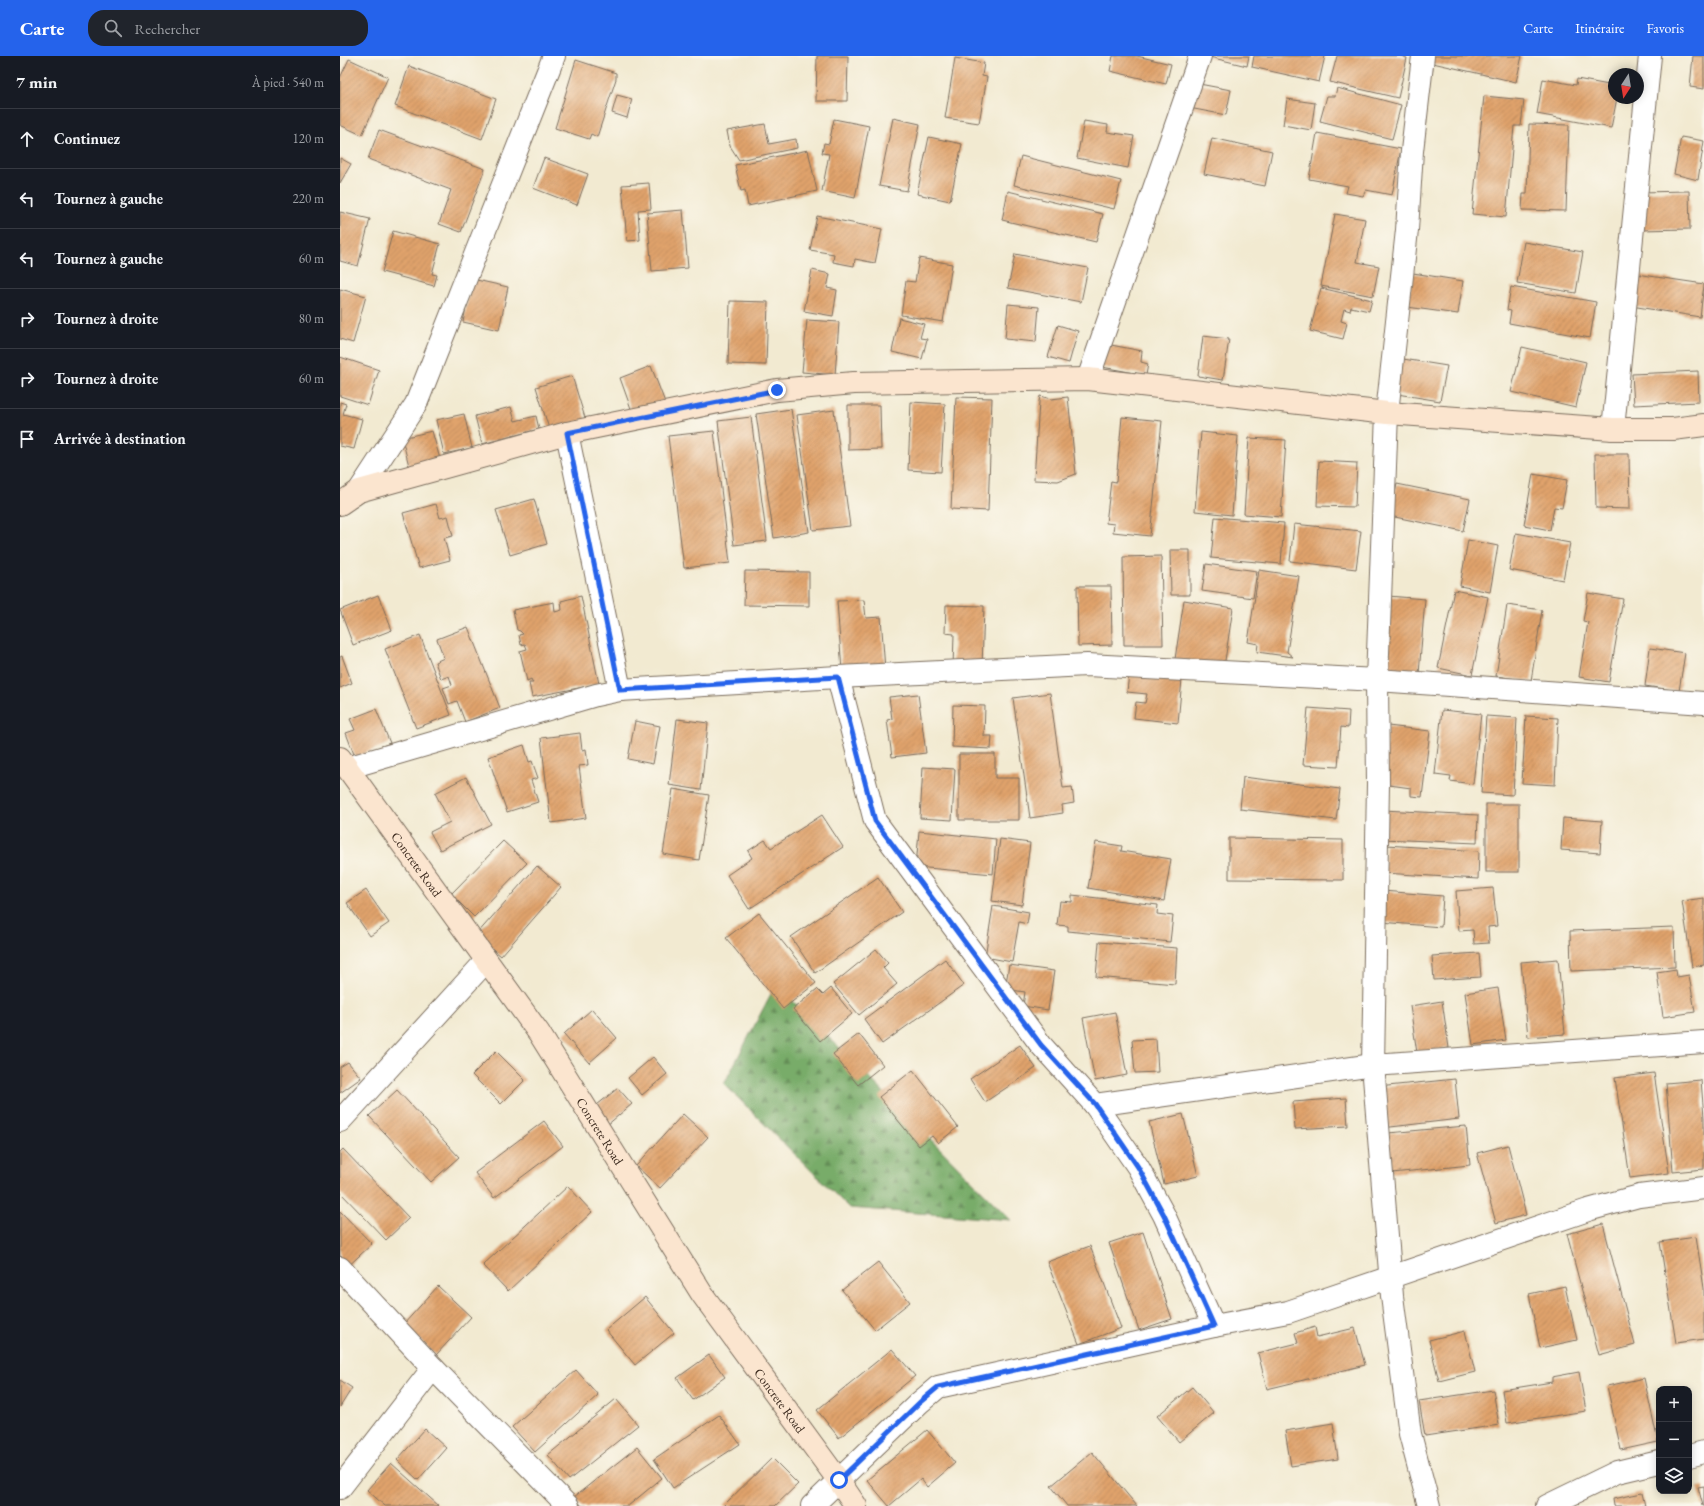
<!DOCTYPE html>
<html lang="fr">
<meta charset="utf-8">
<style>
body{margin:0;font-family:"EB Garamond",serif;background:#20242c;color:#f1f3f6}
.controls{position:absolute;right:12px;bottom:12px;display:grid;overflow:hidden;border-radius:8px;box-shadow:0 2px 10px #0003}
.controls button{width:36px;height:36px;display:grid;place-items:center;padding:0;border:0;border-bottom:1px solid #363941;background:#171b24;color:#f1f3f6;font:20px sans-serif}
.compass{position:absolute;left:1268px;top:12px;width:36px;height:36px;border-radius:50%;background:#171b24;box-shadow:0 2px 10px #0003;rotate:192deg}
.stop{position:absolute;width:12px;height:12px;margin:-9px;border:3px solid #2563eb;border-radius:50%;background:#fff}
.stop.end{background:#2563eb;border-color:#fff;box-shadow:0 1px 4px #0008}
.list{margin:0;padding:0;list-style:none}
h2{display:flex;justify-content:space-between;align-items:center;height:52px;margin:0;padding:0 16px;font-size:17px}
h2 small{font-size:13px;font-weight:400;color:#9ea1a6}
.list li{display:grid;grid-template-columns:26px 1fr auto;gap:12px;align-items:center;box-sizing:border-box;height:60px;padding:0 16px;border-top:1px solid #363941}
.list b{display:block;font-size:15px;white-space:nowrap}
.list em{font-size:13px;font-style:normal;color:#9ea1a6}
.icon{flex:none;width:22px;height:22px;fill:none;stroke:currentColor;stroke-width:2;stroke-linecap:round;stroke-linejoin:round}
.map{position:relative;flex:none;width:1364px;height:1450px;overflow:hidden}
header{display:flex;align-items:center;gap:24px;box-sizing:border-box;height:56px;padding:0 20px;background:#2563eb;color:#fff}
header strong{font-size:19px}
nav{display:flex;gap:22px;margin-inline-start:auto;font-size:14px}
.search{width:280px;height:36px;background:#20242c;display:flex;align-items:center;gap:10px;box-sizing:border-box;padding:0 14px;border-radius:16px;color:#9ea1a6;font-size:15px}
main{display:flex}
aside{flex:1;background:#171b24}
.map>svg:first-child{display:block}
.forest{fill:url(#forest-firs);stroke:#5a6b44}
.building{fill:url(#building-hatch)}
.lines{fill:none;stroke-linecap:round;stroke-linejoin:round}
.street-casing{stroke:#7b6d5d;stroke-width:24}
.secondary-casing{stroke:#7b6d5d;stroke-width:24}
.street{stroke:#fff;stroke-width:22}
.secondary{stroke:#fbe5cf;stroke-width:22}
.route{stroke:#2563eb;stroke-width:5}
.labels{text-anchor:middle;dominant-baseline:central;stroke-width:3;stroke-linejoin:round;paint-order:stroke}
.street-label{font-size:13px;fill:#3b2a1e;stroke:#fbf7ec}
</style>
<header>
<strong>Carte</strong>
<div class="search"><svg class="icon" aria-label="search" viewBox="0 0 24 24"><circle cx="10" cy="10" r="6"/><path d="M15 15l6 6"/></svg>Rechercher</div>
<nav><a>Carte</a><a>Itinéraire</a><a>Favoris</a></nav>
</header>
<main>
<aside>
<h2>7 min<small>À pied · 540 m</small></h2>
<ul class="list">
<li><svg class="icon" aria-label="ahead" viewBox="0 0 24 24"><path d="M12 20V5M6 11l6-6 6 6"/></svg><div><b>Continuez</b></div><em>120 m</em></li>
<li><svg class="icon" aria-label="left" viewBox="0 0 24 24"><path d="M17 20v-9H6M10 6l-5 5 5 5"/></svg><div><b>Tournez à gauche</b></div><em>220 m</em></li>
<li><svg class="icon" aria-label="left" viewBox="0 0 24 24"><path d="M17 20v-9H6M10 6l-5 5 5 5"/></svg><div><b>Tournez à gauche</b></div><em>60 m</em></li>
<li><svg class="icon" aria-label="right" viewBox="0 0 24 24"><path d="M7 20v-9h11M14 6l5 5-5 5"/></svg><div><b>Tournez à droite</b></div><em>80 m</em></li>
<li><svg class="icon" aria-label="right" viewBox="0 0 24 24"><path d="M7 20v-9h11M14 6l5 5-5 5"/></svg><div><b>Tournez à droite</b></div><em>60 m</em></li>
<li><svg class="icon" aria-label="arrive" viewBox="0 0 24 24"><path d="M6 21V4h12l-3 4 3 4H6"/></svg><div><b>Arrivée à destination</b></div></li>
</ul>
</aside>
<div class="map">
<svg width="1364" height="1450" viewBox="0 0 1364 1450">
<defs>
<pattern id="forest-firs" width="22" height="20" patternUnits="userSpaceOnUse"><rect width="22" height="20" fill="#78ac69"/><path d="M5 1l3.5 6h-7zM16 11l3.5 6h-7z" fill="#648c56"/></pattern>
<pattern id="building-hatch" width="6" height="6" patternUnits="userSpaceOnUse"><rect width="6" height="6" fill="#e0a36c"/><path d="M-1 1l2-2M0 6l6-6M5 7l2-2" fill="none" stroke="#b78558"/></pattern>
</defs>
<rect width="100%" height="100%" fill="#fbf7ec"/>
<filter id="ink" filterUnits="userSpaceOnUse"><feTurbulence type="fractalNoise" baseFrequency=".025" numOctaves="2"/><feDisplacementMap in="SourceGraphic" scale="8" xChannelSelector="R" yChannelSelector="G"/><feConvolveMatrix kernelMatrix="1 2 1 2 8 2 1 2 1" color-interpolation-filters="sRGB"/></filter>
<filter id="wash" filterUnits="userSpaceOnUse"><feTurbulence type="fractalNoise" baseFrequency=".012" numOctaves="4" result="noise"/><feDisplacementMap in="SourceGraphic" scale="16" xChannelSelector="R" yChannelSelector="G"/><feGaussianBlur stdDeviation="0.9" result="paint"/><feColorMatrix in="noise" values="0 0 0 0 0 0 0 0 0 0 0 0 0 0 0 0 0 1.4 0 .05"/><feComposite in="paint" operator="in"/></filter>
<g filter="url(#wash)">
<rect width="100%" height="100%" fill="#f2ead1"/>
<polygon class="forest" points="436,928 671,1164 509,1152 384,1028"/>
<g id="blocks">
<g class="building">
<polygon points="477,0 508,0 507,45 476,45"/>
<polygon points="773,0 797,0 831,8 826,28 770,15"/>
<polygon points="865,0 909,0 907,10"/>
<polygon points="914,0 985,0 979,26 912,11"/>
<polygon points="997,0 1060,0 1067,2 1058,42 990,26"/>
<polygon points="1085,0 1182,0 1176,26 1084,5"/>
<polygon points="1353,0 1364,0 1364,33 1350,31"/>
<polygon points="615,2 644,7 642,20 647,21 639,67 605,62"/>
<polygon points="9,3 48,21 22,79 0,69 0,22"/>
<polygon points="236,4 276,17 276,23 257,81 251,78 249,83 215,72"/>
<polygon points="69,10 156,43 142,83 55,50"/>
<polygon points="1203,23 1236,29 1237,23 1274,30 1274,42 1277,42 1271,72 1197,58"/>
<polygon points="854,27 891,34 886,59 849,52"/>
<polygon points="997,32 1061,49 1052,83 980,65 987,40 995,40"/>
<polygon points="277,39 292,43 287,62 272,57"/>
<polygon points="1144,40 1184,44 1181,70 1174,70 1166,161 1132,158"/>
<polygon points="947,43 975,47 971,74 943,69"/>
<polygon points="553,62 580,68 567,135 539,130"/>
<polygon points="494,63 529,70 515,142 482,135 489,98 482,97 484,87 489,88"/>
<polygon points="744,65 768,69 767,76 794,80 788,112 737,102"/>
<polygon points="425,68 429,88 456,83 457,92 399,104 390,90 387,75"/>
<polygon points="1189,68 1229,69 1226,155 1182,154 1183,138 1187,138"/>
<polygon points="39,74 145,113 121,176 99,168 111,134 28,103"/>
<polygon points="977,77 1061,93 1052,139 1026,134 1023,140 1006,137 1008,130 969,123"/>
<polygon points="589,81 622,88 610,145 577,138"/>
<polygon points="1341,81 1364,85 1358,124 1334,118"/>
<polygon points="872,82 932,95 925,130 864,118"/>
<polygon points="468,94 477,135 408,150 405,134 401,135 395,109"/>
<polygon points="681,100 781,125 774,153 674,129"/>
<polygon points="0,102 11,108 0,127"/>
<polygon points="204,102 248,118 237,149 193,132"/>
<polygon points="309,127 311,153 298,154 300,184 287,185 282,129"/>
<polygon points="668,135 763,158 756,186 662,164"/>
<polygon points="1349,135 1350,173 1300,174 1300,136"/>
<polygon points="343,154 348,212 312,215 307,157"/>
<polygon points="0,156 30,163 18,210 0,205"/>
<polygon points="995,158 1025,163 1017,206 1039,210 1033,240 981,230"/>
<polygon points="477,160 542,173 535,207 515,203 514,210 493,206 494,198 470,194"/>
<polygon points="53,175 100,188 92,218 97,219 94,230 42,216"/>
<polygon points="1184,186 1243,196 1236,237 1177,227"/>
<polygon points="675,198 748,212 741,246 668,232"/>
<polygon points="579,202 612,208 603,266 561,259 566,225 575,226"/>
<polygon points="472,214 490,218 487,232 497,234 493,260 464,255"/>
<polygon points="1073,217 1123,225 1118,258 1067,251"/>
<polygon points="1296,218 1364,228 1360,261 1291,250"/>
<polygon points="132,223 168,231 159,274 123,266"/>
<polygon points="1171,231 1256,246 1250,282 1169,267 1171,255 1167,254"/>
<polygon points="981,232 1032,244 1029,255 1011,251 1010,255 1004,253 1001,265 1007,267 1003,283 970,275"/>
<polygon points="0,233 26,240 13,287 0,283"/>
<polygon points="390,245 428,246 426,309 388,308"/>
<polygon points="668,248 699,251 696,286 665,283"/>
<polygon points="559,262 584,268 580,282 587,283 582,303 552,296"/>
<polygon points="467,264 499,266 495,319 462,316"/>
<polygon points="718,269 738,275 729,307 708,301"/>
<polygon points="863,280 889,283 883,324 858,320"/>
<polygon points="766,288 802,295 801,306 808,308 806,319 762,311"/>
<polygon points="1182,291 1246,306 1236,351 1171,336"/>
<polygon points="0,301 39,314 28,349 0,340"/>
<polygon points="1057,302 1107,310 1100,345 1051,337"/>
<polygon points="311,310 326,349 294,361 280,322"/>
<polygon points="1358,315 1359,346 1294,349 1292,318"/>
<polygon points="232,320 246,365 210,376 196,331"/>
<polygon points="700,340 711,343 728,341 736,418 718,425 694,424 699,346"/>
<polygon points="616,341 652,342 648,455 611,453"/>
<polygon points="0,346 6,348 3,358 22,363 14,393 0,390"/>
<polygon points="571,346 605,348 601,416 568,414"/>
<polygon points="508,349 540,349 541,393 508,394"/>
<polygon points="171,351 175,365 196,360 199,373 142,388 135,360"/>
<polygon points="451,353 469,476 434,482 416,358"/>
<polygon points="494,354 510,470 473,474 457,359"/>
<polygon points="124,358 132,392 104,398 96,364"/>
<polygon points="411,361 427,485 394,489 378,365"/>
<polygon points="782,361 822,365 810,480 773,476 774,468 766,467 771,425 776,426"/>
<polygon points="92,375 100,403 69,410 62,382"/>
<polygon points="374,375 390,507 344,512 328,380"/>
<polygon points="861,376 898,380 892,459 855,455"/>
<polygon points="909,382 946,384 941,461 904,458"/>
<polygon points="1255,398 1289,398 1290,453 1256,452"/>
<polygon points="979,405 1017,407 1015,451 977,450"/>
<polygon points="1193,418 1227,424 1222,452 1214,451 1210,474 1184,469"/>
<polygon points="1057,428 1130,443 1123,475 1050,460"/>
<polygon points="194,443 207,488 170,499 156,454"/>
<polygon points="96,448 100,462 108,460 113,480 104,482 110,504 79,512 63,457"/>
<polygon points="875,461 944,467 941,508 871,502"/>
<polygon points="954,468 1021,475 1016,513 950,505"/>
<polygon points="1176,477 1230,487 1223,524 1169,514"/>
<polygon points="1128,484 1158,490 1150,536 1120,530"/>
<polygon points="830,494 850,494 850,539 831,539"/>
<polygon points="821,500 823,589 784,589 783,501"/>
<polygon points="866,508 917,515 913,542 862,535"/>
<polygon points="919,514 959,520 947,596 953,601 917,596 918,588 908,586"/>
<polygon points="405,515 469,516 469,550 404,549"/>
<polygon points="737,530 771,530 772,589 738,590"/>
<polygon points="1114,534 1148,541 1132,619 1098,612"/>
<polygon points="1248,537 1283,543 1269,626 1239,621 1248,566 1243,565"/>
<polygon points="38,539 52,574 13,589 0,554"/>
<polygon points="241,540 259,628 192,641 189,627 193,627 191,623 187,625 180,595 187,593 185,588 181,589 179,579 183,578 180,575 177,574 173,554 214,546 215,556 222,554 221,545"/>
<polygon points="1048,540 1085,543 1079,618 1042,616"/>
<polygon points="524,544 526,562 541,561 545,613 502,615 497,545"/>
<polygon points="844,544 893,552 884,611 835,603"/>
<polygon points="606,549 644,550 642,612 613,611 614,578 605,577"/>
<polygon points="1167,549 1202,554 1191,625 1156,620"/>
<polygon points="128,571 160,652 125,666 117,645 109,648 103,632 112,629 109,620 101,623 95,606 104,602 97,583"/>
<polygon points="80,579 111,659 76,672 45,593"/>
<polygon points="1310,592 1345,597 1339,635 1305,630"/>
<polygon points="2,600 12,627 0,632 0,601"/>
<polygon points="789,617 842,623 838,667 794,662 796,646 805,647 807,638 787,636"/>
<polygon points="710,637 723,732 732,731 734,747 722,749 723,757 690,762 673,642"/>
<polygon points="578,638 586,697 552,701 547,664 552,663 549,641"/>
<polygon points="613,649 645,650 644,680 652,680 651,693 612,691"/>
<polygon points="968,652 1009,655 1008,672 1001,671 998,711 963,709"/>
<polygon points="36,653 50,687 15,701 6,677 15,674 10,663"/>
<polygon points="1102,654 1141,658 1133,728 1110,725 1111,720 1095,718"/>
<polygon points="1146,660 1177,662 1173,739 1141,737"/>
<polygon points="1186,660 1218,662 1215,729 1182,727"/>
<polygon points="337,663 368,667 361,734 329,729"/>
<polygon points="295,665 320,670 313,708 288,703"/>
<polygon points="1048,670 1090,675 1082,741 1071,740 1071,732 1042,728"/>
<polygon points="240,677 242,694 246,693 248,709 239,710 246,762 211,767 201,682"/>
<polygon points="184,689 189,706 192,705 198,722 191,724 198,746 167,756 148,701"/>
<polygon points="619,698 655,698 655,722 679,722 679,764 619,764"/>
<polygon points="583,711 615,713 612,764 580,762"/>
<polygon points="126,721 151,768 100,794 90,776 110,766 95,737"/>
<polygon points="903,721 1000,733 996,764 900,753"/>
<polygon points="333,733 369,739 359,804 323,798"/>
<rect x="1146" y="748" width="33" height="68"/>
<polygon points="1043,754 1138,759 1137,787 1042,783"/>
<polygon points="482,759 503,791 409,853 387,819 412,802 408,795 425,784 431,792"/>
<polygon points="1223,762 1262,765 1260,797 1221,794"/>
<polygon points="579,775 656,783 653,818 576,811"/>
<polygon points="889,782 1003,784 1003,824 889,823"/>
<polygon points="660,783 690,787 682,849 652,845"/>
<polygon points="163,785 187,807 134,861 111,838"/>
<polygon points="756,786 782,790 781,795 831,803 824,845 748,832"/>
<polygon points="1046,789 1139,795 1138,823 1044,817"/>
<polygon points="197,810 221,831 161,900 136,879"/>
<polygon points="538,821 562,856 475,917 451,881"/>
<polygon points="1153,832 1157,870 1148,871 1149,887 1134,888 1133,874 1119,875 1116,835"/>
<polygon points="26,834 49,867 30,880 7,847"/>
<polygon points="1043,835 1103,840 1101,871 1041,866"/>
<polygon points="732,839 818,849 817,858 833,860 830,886 728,875 728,870 717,869 720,845 732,846"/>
<polygon points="1364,842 1364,909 1352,911 1342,845"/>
<polygon points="653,850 689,856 687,868 679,866 672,906 645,901"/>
<polygon points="419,857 476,927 443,953 386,882"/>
<polygon points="1334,871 1335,911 1231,915 1230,875"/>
<polygon points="759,886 837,892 835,928 756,921"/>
<polygon points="536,893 548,907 543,912 557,928 519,959 493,928"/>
<polygon points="1139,897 1141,921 1094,924 1092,900"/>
<polygon points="605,903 624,929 542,988 524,963"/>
<polygon points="1218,903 1225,978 1188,981 1181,906"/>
<polygon points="669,909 714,915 708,954 683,950 685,936 665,933"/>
<polygon points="1336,913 1337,921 1349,919 1355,956 1323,961 1317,916"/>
<polygon points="491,932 512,958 480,985 453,953 477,933 483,939"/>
<polygon points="1158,932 1166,984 1133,989 1125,937"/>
<polygon points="1102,945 1109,992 1077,997 1070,950"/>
<polygon points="252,953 277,982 249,1007 224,978"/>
<polygon points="775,956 787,1019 755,1025 743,962"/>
<polygon points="519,978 543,1009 518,1029 493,998"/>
<polygon points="816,983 818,1016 795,1017 792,984"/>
<polygon points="680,989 696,1012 645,1046 630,1023"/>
<polygon points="156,995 185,1024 161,1048 132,1019"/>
<polygon points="313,1001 327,1018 302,1039 288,1022"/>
<polygon points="8,1006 21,1022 0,1037 0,1011"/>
<polygon points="573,1014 618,1071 598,1087 592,1080 579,1090 539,1041"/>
<polygon points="1314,1017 1329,1117 1290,1122 1275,1022"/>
<polygon points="1115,1023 1119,1063 1042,1072 1038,1031"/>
<polygon points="1361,1024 1364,1061 1364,1113 1333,1116 1326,1027"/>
<polygon points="278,1032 292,1048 266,1070 252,1053"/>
<polygon points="57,1034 119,1101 91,1126 29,1060"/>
<polygon points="1006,1042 1008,1070 955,1073 953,1046"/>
<polygon points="343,1058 368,1081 320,1132 296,1110"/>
<polygon points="843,1058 858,1120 824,1128 809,1066"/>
<polygon points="204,1065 223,1090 154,1142 135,1117"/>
<polygon points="1126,1070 1130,1109 1052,1117 1048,1077"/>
<polygon points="1168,1089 1186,1159 1156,1167 1137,1097"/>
<polygon points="3,1093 69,1162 46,1184 0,1136 0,1096"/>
<polygon points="228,1130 252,1156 168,1235 143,1209"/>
<polygon points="0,1155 32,1188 5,1213 0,1208"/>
<polygon points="1263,1168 1295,1289 1259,1299 1227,1178"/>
<polygon points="803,1176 832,1263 799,1274 769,1187"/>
<polygon points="1356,1181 1364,1232 1364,1283 1336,1287 1320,1186"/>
<polygon points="750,1190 781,1272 739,1288 707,1206"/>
<polygon points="538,1206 570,1246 535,1274 502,1234"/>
<polygon points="98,1230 131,1261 96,1299 63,1269"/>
<polygon points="1225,1230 1237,1284 1200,1292 1189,1238"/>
<polygon points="305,1241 334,1277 295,1309 266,1274"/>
<polygon points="975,1271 977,1281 1015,1272 1025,1309 927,1333 918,1297 958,1287 955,1277"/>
<polygon points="1125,1275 1135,1316 1099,1325 1089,1284"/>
<polygon points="552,1293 575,1320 499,1382 477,1354"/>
<polygon points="369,1299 385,1321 353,1344 337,1322"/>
<polygon points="236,1314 258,1339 195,1396 172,1371"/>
<polygon points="1239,1316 1246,1355 1167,1367 1162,1334 1212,1326 1212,1321"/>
<polygon points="1304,1322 1318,1386 1281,1394 1267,1330"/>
<polygon points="0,1324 12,1332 0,1351"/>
<polygon points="852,1331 874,1357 839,1386 817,1360"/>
<polygon points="1153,1334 1159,1369 1085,1380 1079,1345"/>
<polygon points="276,1343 298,1369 229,1424 208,1399"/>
<polygon points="379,1359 400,1388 333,1432 314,1403"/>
<polygon points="993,1367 998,1403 951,1410 945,1375"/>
<polygon points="85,1373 106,1392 78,1424 57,1404"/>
<polygon points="587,1374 615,1407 587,1431 581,1423 549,1450 527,1424"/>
<polygon points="297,1391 322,1422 288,1450 242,1450 234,1441"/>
<polygon points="752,1396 797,1450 727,1450 711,1430"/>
<polygon points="432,1402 458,1428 435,1450 383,1450"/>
<polygon points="51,1407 99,1450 45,1450 27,1434"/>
<polygon points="1364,1430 1364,1450 1363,1450 1358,1431"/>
<polygon points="1302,1437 1305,1450 1274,1450 1273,1443"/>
</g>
</g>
</g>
<g filter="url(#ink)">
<use href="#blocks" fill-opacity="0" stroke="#7b6d5d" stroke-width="1"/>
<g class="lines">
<defs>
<g id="street">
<polyline points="1083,0 1072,95 1067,174 1047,357 1037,624 1038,728 1033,1009 1052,1240 1070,1378 1089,1450"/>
<polyline points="748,323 860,0"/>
<polyline points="1273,373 1310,0"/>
<polyline points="227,377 280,634"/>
<polyline points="19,435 76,348 214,0"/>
<polyline points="498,621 535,765 701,989 755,1049 1033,1009 1364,986"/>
<polyline points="7,712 256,639 280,634 498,621 747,609 1037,624 1364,647"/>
<polyline points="755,1049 798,1111 824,1159 874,1270"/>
<polyline points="0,1065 146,905"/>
<polyline points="0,1212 93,1312 228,1450"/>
<polyline points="1349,1400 1364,1396"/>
<polyline points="0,1432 93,1312"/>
<polyline points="472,1450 579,1347 598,1331 874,1270 948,1256 1248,1154 1299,1140 1364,1132"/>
<polyline points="1207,1450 1277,1416 1319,1406"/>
</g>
<g id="secondary">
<polyline points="0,448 19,435 227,377 437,334 514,327 748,323 1047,357 1273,373 1333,373 1364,369"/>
<path id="s1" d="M0 702 199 977 362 1238 499 1425 516 1450"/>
</g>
</defs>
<use href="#street" class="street-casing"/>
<use href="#secondary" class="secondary-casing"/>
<use href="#street" class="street"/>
<use href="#secondary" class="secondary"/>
</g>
</g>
<g class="lines" filter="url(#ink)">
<polyline class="route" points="437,334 227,377 280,634 498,621 535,765 701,989 755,1048 798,1111 824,1159 874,1270 598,1331 579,1347 499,1424"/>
</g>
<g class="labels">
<g class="street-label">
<text stroke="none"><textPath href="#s1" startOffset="131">Concrete Road</textPath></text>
<text stroke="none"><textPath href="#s1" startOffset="455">Concrete Road</textPath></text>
<text stroke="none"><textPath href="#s1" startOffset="779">Concrete Road</textPath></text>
</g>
</g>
</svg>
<div class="controls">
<button>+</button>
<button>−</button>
<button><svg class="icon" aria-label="layers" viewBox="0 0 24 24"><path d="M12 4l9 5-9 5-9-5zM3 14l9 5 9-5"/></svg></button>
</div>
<svg class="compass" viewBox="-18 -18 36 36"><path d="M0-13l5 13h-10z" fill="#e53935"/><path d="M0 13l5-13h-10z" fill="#9ea1a6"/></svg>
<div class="stop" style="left:499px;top:1424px"></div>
<div class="stop end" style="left:437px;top:334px"></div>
</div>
</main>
